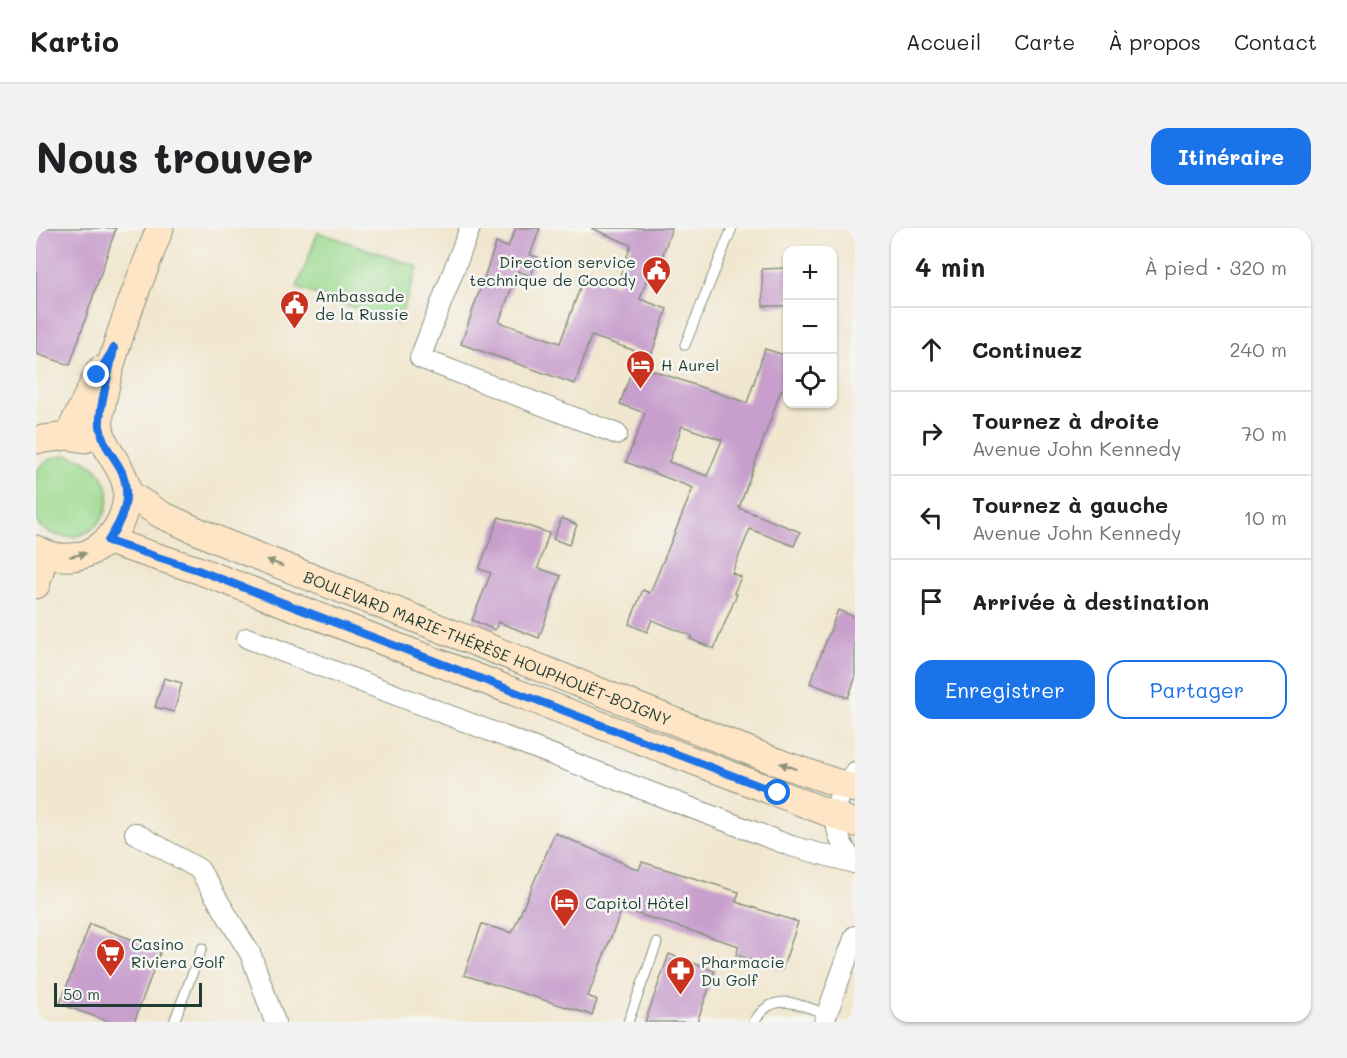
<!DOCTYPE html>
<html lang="fr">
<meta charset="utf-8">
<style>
body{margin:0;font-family:Mali,sans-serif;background:#f2f2f2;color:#202124}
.controls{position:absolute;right:18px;top:18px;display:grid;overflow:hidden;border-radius:12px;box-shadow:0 2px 4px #0004}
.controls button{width:54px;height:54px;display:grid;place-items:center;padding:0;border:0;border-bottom:2px solid #e0e0e0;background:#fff;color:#202124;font:30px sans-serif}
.scale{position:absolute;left:18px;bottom:15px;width:148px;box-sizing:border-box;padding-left:6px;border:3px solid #1f3d34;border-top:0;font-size:16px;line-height:21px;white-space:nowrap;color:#1f3d34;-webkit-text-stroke:4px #f6f6f2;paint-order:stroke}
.stop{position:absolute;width:18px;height:18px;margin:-14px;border:4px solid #1a73e8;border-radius:50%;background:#fff}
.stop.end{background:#1a73e8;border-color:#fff;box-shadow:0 2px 6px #0008}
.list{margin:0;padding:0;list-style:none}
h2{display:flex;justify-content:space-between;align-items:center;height:78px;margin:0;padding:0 24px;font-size:26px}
h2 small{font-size:20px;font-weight:400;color:#757577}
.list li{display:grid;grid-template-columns:39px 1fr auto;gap:18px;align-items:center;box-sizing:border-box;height:84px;padding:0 24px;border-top:2px solid #e0e0e0}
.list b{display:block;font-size:22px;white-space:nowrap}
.list p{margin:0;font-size:20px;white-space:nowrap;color:#757577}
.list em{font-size:20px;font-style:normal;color:#757577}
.actions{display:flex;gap:12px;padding:18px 24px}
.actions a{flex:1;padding:14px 0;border:2px solid #1a73e8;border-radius:18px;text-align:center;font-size:21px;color:#1a73e8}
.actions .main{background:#1a73e8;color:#fff}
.icon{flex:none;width:33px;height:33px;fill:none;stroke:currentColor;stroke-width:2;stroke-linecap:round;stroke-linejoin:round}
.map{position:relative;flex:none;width:819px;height:794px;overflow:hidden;border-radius:18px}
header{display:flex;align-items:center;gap:36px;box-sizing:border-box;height:84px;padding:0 30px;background:#fff;border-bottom:2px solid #e0e0e0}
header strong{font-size:28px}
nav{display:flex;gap:33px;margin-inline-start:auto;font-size:21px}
.intro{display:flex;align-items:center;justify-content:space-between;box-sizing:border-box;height:144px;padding:0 36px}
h1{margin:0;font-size:42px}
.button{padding:15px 27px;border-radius:18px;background:#1a73e8;color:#fff;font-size:21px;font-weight:700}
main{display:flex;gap:36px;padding:0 36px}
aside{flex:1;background:#fff;border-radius:18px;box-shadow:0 2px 4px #0004}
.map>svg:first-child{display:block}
.green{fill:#9cda8f;stroke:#5e8c62;stroke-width:1.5}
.building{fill:#c79ecc;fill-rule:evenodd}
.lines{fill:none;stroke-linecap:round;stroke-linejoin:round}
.lane-casing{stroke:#889281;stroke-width:11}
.street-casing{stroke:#889281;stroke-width:22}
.secondary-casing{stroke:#889281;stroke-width:29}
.lane{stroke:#fff;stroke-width:9}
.street{stroke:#fff;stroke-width:20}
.secondary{stroke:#fee5c5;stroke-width:27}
.oneway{fill:#8e917c}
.route{stroke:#1a73e8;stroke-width:8}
.labels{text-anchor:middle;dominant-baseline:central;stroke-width:5;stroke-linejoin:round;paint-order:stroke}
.poi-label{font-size:16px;fill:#1f3d34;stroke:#f6f6f2;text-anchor:start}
.street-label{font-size:16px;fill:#1f3d34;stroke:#f6f6f2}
</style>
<header>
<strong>Kartio</strong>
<nav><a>Accueil</a><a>Carte</a><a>À propos</a><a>Contact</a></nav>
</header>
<div class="intro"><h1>Nous trouver</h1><a class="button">Itinéraire</a></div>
<main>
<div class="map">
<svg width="819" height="794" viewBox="0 0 819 794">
<rect width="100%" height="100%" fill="#f6f6f2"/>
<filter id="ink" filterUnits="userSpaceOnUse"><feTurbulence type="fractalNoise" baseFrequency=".0167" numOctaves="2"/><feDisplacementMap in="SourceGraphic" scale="12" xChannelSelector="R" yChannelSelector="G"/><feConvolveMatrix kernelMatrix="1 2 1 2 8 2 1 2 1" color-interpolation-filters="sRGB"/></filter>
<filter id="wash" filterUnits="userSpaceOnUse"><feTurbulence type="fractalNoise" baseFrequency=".008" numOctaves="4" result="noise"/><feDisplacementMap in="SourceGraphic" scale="24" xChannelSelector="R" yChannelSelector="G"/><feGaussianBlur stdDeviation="1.35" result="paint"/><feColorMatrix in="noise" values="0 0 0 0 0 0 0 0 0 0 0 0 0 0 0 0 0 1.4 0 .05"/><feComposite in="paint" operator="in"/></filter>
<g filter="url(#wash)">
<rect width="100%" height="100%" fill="#f1e6ce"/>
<g class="green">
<polygon points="282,4 382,39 362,95 261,60"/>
<path d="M30 227C96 238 77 317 24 308 15 306 6 301 0 294V242L14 231Z"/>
</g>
<g id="blocks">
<g class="building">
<polygon points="0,0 80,0 34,137 0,126"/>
<polygon points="480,0 504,0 494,27 502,29 495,48 482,43 463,94 524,115 549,46 581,57 595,17 555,0 636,0 626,29 619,27 604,71 631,81 615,128 555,108 539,156 425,116 460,15 472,19"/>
<polygon points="752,40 752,78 727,78 726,41"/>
<path d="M729 121 752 128V164L745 162 703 280 764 304 758 318 714 301 696 345 705 349 698 365 701 366 678 421 654 411 656 408 616 392 611 404 593 396 607 362 614 365 657 260 590 234 609 185 584 176 598 136 711 175ZM646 198 686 212 671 248 633 234Z"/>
<polygon points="463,289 513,305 502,340 525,348 503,410 462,394 459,402 436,392 455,345 443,341"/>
<polygon points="526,290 541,297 533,317 517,311"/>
<polygon points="802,382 819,389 819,451 812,470 774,455"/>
<polygon points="128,450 146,455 138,484 119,479"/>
<polygon points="519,605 603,642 606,634 703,664 700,674 762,694 746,742 700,727 703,718 586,681 552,768 561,772 556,787 428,747 446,696 476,705"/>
<polygon points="54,696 125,722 98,794 74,794 24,776"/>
<polygon points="633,726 679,743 661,794 609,794"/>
</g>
</g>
</g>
<g filter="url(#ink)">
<use href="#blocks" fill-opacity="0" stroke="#889281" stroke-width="1.5"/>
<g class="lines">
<defs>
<g id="lane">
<polyline points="649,117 696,0"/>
<polyline points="138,794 166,720"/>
<polyline points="592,794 621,715"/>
<path d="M718 794C737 761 763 777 791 786"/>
</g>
<g id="street">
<polyline points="434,0 384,130 581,206"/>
<polyline points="211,410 755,618 818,635"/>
<path d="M819 544C793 573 794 606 819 635"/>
<polyline points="99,605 163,641 215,727 239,794"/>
<polyline points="788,794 819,708"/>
</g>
<g id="secondary">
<polyline points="32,208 64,142"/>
<polyline points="0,212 32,208 49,211"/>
<path id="s1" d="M91 265 126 287 186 314 749 537 819 561"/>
<polyline points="72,313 162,342 819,595"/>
<path d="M0 321C43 345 88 314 91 267 92 238 59 219 64 187 74 122 101 61 124 0"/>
<polyline points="0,357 9,326"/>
</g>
</defs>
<use href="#lane" class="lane-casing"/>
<use href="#street" class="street-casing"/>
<use href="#secondary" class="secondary-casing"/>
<use href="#lane" class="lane"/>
<use href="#street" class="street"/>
<use href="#secondary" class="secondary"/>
</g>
<defs><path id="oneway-solid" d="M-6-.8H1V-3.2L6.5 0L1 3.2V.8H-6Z" transform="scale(1.5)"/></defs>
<g class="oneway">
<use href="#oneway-solid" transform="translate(42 327) rotate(-12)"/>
<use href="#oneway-solid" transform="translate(239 335) rotate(-158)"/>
<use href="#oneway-solid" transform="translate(752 538) rotate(-160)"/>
</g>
</g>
<g class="lines" filter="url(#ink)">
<path class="route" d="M61 147 78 120C75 141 62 180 64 198 67 220 78 227 86 244 96 270 87 291 72 313L162 342 742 565"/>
</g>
<defs>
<symbol id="civic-pin" viewBox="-11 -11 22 30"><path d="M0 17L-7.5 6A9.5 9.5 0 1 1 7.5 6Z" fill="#c8321e" stroke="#f6f6f2"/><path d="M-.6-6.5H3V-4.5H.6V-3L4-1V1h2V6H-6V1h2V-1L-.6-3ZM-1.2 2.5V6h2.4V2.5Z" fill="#fff"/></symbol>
<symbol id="hotel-pin" viewBox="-11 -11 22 30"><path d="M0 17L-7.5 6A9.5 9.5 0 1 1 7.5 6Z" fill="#c8321e" stroke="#f6f6f2"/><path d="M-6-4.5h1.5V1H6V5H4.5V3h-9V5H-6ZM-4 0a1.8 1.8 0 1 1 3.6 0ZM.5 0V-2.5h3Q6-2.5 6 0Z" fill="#fff"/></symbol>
<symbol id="supermarket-pin" viewBox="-11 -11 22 30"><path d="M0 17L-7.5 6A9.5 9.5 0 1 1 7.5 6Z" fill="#c8321e" stroke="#f6f6f2"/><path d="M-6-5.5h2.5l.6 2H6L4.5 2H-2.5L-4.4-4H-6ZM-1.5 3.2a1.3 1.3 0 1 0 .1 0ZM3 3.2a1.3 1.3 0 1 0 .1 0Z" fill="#fff"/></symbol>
<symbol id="pharmacy-pin" viewBox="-11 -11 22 30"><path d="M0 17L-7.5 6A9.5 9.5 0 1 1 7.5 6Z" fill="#c8321e" stroke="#f6f6f2"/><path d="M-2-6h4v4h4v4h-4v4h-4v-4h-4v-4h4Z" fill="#fff"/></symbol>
</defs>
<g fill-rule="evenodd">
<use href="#civic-pin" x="604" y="26" width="33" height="45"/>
<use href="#civic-pin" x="242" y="60" width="33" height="45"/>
<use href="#hotel-pin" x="588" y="120" width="33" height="45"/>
<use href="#hotel-pin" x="512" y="658" width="33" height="45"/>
<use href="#supermarket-pin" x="58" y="708" width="33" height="45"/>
<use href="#pharmacy-pin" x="628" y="726" width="33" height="45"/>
</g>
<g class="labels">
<g class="poi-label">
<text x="600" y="33" text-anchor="end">Direction service<tspan x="600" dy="18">technique de Cocody</tspan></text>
<text x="279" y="67">Ambassade<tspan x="279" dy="18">de la Russie</tspan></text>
<text x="625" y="136">H Aurel</text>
<text x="549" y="674">Capitol Hôtel</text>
<text x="95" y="715">Casino<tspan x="95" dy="18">Riviera Golf</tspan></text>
<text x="665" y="733">Pharmacie<tspan x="665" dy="18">Du Golf</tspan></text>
</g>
<g class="street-label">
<text stroke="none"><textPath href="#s1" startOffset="393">BOULEVARD MARIE-THÉRÈSE HOUPHOUËT-BOIGNY</textPath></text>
</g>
</g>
</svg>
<div class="controls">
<button>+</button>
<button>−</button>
<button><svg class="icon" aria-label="locate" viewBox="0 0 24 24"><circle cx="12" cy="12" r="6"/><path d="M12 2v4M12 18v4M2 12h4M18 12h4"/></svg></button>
</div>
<div class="scale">50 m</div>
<div class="stop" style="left:742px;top:565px"></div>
<div class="stop end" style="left:61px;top:147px"></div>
</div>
<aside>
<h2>4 min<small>À pied · 320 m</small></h2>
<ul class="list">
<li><svg class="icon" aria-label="ahead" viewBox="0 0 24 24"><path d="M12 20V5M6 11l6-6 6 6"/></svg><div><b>Continuez</b></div><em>240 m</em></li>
<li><svg class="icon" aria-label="right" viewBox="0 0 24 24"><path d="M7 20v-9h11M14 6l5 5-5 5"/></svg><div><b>Tournez à droite</b><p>Avenue John Kennedy</p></div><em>70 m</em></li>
<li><svg class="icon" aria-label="left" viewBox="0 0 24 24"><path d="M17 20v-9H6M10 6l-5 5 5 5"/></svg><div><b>Tournez à gauche</b><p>Avenue John Kennedy</p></div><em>10 m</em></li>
<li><svg class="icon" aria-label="arrive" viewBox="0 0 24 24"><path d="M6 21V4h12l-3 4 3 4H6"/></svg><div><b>Arrivée à destination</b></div></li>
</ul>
<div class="actions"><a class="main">Enregistrer</a><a>Partager</a></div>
</aside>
</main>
